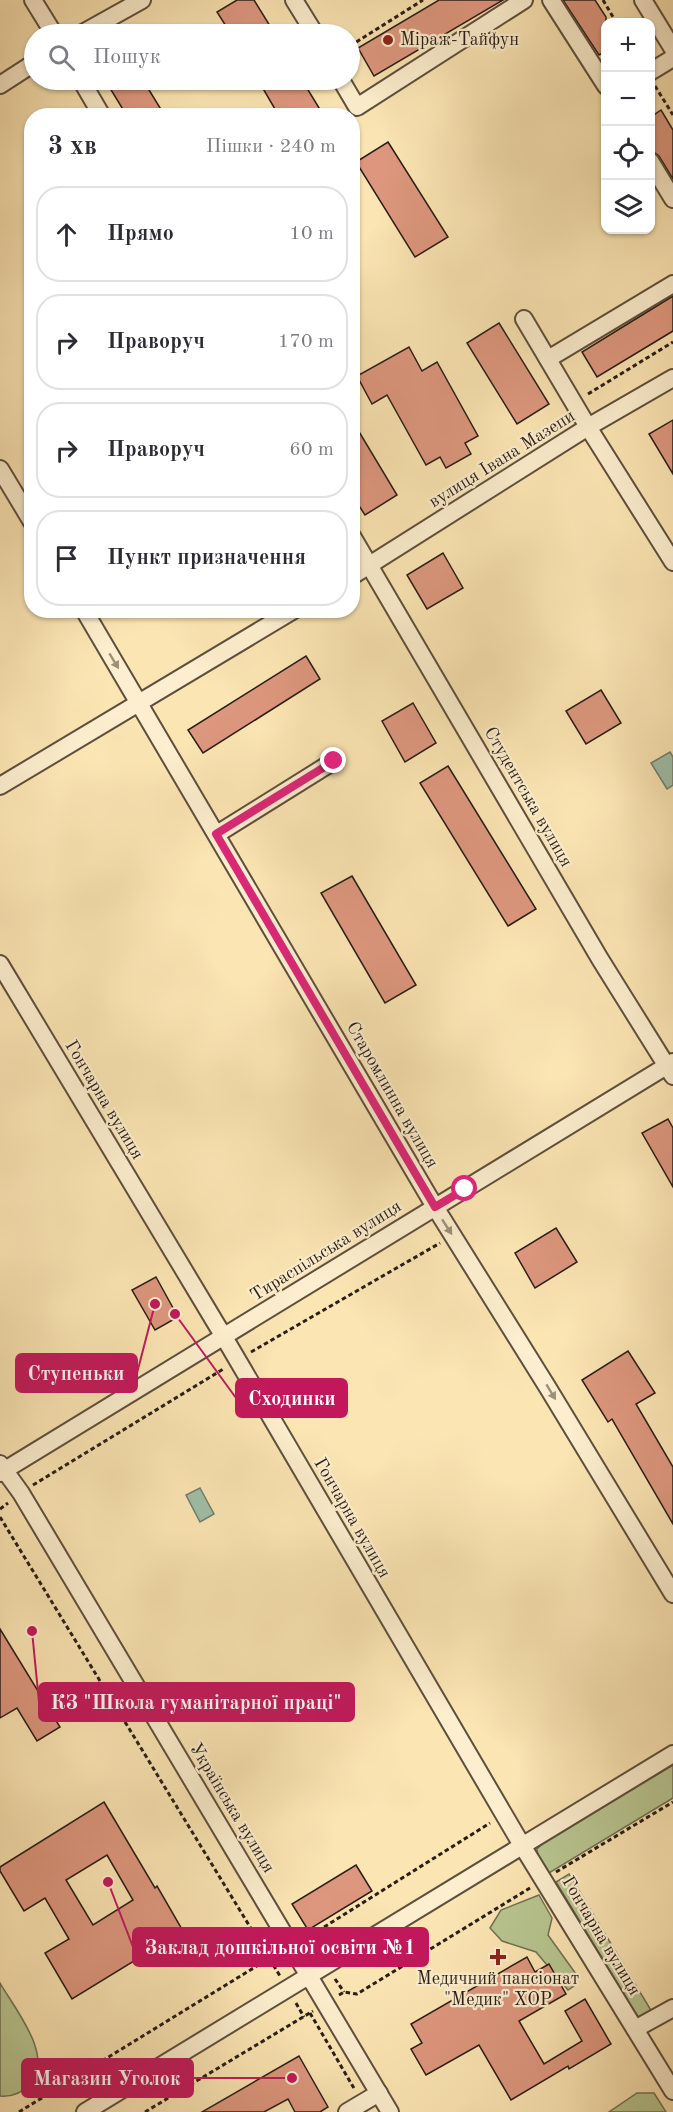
<!DOCTYPE html>
<html lang="uk">
<meta charset="utf-8">
<style>
body{margin:0;font-family:"Old Standard TT",serif;background:#f7f7f7;color:#2b2b33}
.controls{position:absolute;right:18px;top:18px;display:grid;overflow:hidden;border-radius:12px;box-shadow:0 2px 4px #0004}
.controls button{width:54px;height:54px;display:grid;place-items:center;padding:0;border:0;border-bottom:2px solid #e1e1e2;background:#fff;color:#2b2b33;font:30px sans-serif}
.stop{position:absolute;width:18px;height:18px;margin:-14px;border:4px solid #db2777;border-radius:50%;background:#fff}
.stop.end{background:#db2777;border-color:#fff;box-shadow:0 2px 6px #0008}
.list{margin:0;padding:0;list-style:none}
h2{display:flex;justify-content:space-between;align-items:center;height:78px;margin:0;padding:0 24px;font-size:26px}
h2 small{font-size:20px;font-weight:400;color:#7c7c81}
.list li{display:grid;grid-template-columns:39px 1fr auto;gap:18px;align-items:center;box-sizing:border-box;height:96px;margin:0 12px 12px;padding:0 12px;border:2px solid #e1e1e2;border-radius:24px}
.list b{display:block;font-size:22px;white-space:nowrap}
.list em{font-size:20px;font-style:normal;color:#7c7c81}
.icon{flex:none;width:33px;height:33px;fill:none;stroke:currentColor;stroke-width:2;stroke-linecap:round;stroke-linejoin:round}
.map{position:relative;flex:none;width:673px;height:2112px;overflow:hidden}
.search{position:absolute;background:#fff;box-shadow:0 2px 4px #0004;left:24px;top:24px;width:336px;height:66px;display:flex;align-items:center;gap:15px;box-sizing:border-box;padding:0 21px;border-radius:33px;color:#7c7c81;font-size:22px}
.panel{position:absolute;background:#fff;box-shadow:0 2px 4px #0004;left:24px;top:108px;width:336px;height:510px;border-radius:24px}
.map>svg:first-child{display:block}
.green{fill:#b8c691;stroke:#707254;stroke-width:1.5}
.water{fill:#9fbfa9;stroke:#707e6e;stroke-width:1.5}
.building{fill:#dd977e;stroke:#291d16;stroke-width:1.5;fill-rule:evenodd}
.lines{fill:none;stroke-linecap:round;stroke-linejoin:round}
.minor-casing{stroke:#5e4f3d;stroke-width:20}
.path{stroke:#291d16;stroke-width:3;stroke-dasharray:4.5 3;stroke-linecap:butt}
.minor{stroke:#fceece;stroke-width:16}
.oneway{fill:#9d907b}
.route{stroke:#db2777;stroke-width:8}
.poi-dot{fill:#8f2418;stroke:#fceece;stroke-width:2}
.labels{text-anchor:middle;dominant-baseline:central;stroke-width:4.5;stroke-linejoin:round;paint-order:stroke}
.poi-label{font-size:18px;fill:#291d16;stroke:#fceece;text-anchor:start}
.street-label{font-size:18px;fill:#291d16;stroke:#fceece}
.leader{fill:none;stroke:#c2185b;stroke-width:2}
.callout-dot{fill:#c2185b;stroke:#fceece;stroke-width:2}
.callout{fill:#c2185b;stroke:#c2185b;stroke-width:2}
.callout-label{font-size:20px;text-anchor:middle;font-weight:bold;fill:#fff}
</style>
<div class="map">
<svg width="673" height="2112" viewBox="0 0 673 2112">
<rect width="100%" height="100%" fill="#fbe5b3"/>
<filter id="stains"><feTurbulence type="fractalNoise" baseFrequency=".00333" numOctaves="4"/><feColorMatrix values="0 0 0 0 .2 0 0 0 0 .09 0 0 0 0 .02 0 0 0 .5 -.17"/></filter>
<radialGradient id="worn" r=".72"><stop offset=".6" stop-color="#630" stop-opacity="0"/><stop offset="1" stop-color="#630" stop-opacity=".3"/></radialGradient>
<g class="green">
<polygon points="673,1765 673,1798 549,1873 538,1855 537,1849 542,1844"/>
<polygon points="569,1874 652,2012 639,2019 556,1882"/>
<polygon points="539,1895 552,1918 548,1935 576,1974 574,1986 568,1990 536,1952 502,1941 490,1928 501,1910"/>
<path d="M0 1983C15 2009 55 2057 30 2084 22 2093 11 2097 0 2096Z"/>
<polygon points="637,2093 654,2093 666,2112 609,2112"/>
</g>
<g class="water">
<polygon points="670,752 673,757 673,785 667,789 651,763"/>
<polygon points="200,1488 214,1514 200,1522 186,1495"/>
</g>
<g class="building">
<polygon points="237,0 254,0 275,34 231,34 217,12"/>
<polygon points="439,0 503,0 374,76 358,48"/>
<polygon points="563,0 595,0 606,17 606,51 599,55"/>
<polygon points="105,80 143,80 165,116 127,116"/>
<polygon points="258,80 302,80 324,116 279,116"/>
<polygon points="661,110 673,130 673,179 659,156 651,150 651,117"/>
<polygon points="388,142 448,237 415,257 356,162"/>
<polygon points="673,296 673,331 597,377 582,352"/>
<polygon points="499,323 549,404 517,424 467,343"/>
<polygon points="409,347 422,371 437,362 478,436 465,443 471,454 446,468 440,457 426,465 387,395 372,404 357,376"/>
<polygon points="352,420 397,495 365,515 352,495"/>
<polygon points="673,420 673,474 649,434"/>
<polygon points="443,553 463,588 427,609 407,575"/>
<polygon points="306,656 320,679 203,753 188,730"/>
<polygon points="601,690 621,723 586,744 566,711"/>
<polygon points="413,703 436,743 405,762 382,721"/>
<polygon points="448,766 536,909 508,926 420,783"/>
<polygon points="352,876 416,985 385,1003 321,893"/>
<polygon points="668,1119 673,1128 673,1187 642,1133"/>
<polygon points="556,1228 577,1262 535,1288 515,1253"/>
<polygon points="156,1277 178,1317 155,1330 132,1290"/>
<polygon points="628,1351 655,1393 636,1404 673,1467 673,1524 612,1419 608,1422 582,1380"/>
<polygon points="0,1629 60,1727 37,1741 17,1708 0,1718"/>
<path d="M104 1802 155 1888 157 1886 183 1931 72 1999 45 1953 69 1939 45 1898 24 1911 0 1871V1867ZM107 1855 133 1900 93 1925 66 1880Z"/>
<polygon points="356,1865 372,1891 308,1930 292,1904"/>
<polygon points="527,1957 535,1972 549,1964 566,1994 519,2021 544,2064 582,2041 565,2011 585,1999 611,2044 569,2069 568,2066 511,2100 479,2045 426,2075 411,2049 422,2043 411,2024"/>
<polygon points="299,2056 328,2107 320,2112 295,2112 288,2099 264,2112 202,2112"/>
</g>
<g class="lines">
<defs>
<g id="minor">
<polyline points="33,0 54,34"/>
<polyline points="294,0 315,34"/>
<polyline points="551,0 606,86"/>
<polyline points="643,0 673,49"/>
<polyline points="81,34 142,0"/>
<polyline points="650,72 673,58"/>
<polyline points="81,80 102,116"/>
<polyline points="341,80 357,107 524,0"/>
<polyline points="0,85 34,63"/>
<polyline points="650,161 673,199"/>
<polyline points="524,319 588,427 673,562"/>
<polyline points="548,359 673,284"/>
<polyline points="0,469 32,522"/>
<polyline points="352,536 600,959 673,1076"/>
<polyline points="352,576 588,427 673,378"/>
<polyline points="84,610 435,1207 548,1388 673,1594"/>
<polyline points="0,786 294,610"/>
<polyline points="217,834 334,761"/>
<polyline points="0,964 224,1337 523,1847 673,2091"/>
<polyline points="0,1464 21,1493 390,2112"/>
<polyline points="0,1473 673,1062"/>
<polyline points="635,2029 673,2008"/>
<polyline points="85,2112 673,1754"/>
<polyline points="347,2112 379,2093"/>
</g>
</defs>
<use href="#minor" class="minor-casing"/>
<g class="path">
<polyline points="603,0 616,22"/>
<polyline points="350,46 423,0"/>
<polyline points="655,86 673,115"/>
<polyline points="588,394 673,342"/>
<polyline points="251,1352 440,1243"/>
<polyline points="33,1485 225,1368"/>
<polyline points="0,1509 8,1503"/>
<polyline points="0,1517 280,1976"/>
<polyline points="556,1872 673,1802"/>
<polyline points="309,1936 319,1952"/>
<polyline points="305,1939 490,1823"/>
<polyline points="335,1979 344,1992"/>
<polyline points="339,1995 344,1992 357,1994 530,1888"/>
<polyline points="296,2003 304,2017"/>
<polyline points="310,2013 355,2090"/>
<polyline points="19,2112 278,1953"/>
<polyline points="145,2112 313,2011"/>
</g>
<use href="#minor" class="minor"/>
</g>
<defs><path id="oneway-solid" d="M-6-.8H1V-3.2L6.5 0L1 3.2V.8H-6Z" transform="scale(1.5)"/></defs>
<g class="oneway">
<use href="#oneway-solid" transform="translate(114 661) rotate(59)"/>
<use href="#oneway-solid" transform="translate(447 1227) rotate(57)"/>
<use href="#oneway-solid" transform="translate(551 1392) rotate(59)"/>
</g>
<g class="lines">
<polyline class="route" points="334,761 216,834 435,1207 465,1189"/>
</g>
<g class="poi-dot">
<circle cx="388" cy="40" r="6"/>
<path d="M495 1948h6v6h6v6h-6v6h-6v-6h-6v-6h6z"/>
</g>
<g class="labels">
<g class="poi-label">
<text x="400" y="40">Міраж-Тайфун</text>
<text x="498" y="1979" text-anchor="middle">Медичний пансіонат<tspan x="498" dy="21">"Медик" ХОР</tspan></text>
</g>
<g class="street-label">
<text transform="translate(502 459) rotate(-32)">вулиця Івана Мазепи</text>
<text transform="translate(528 797) rotate(60)">Студентська вулиця</text>
<text transform="translate(392 1095) rotate(60)">Старомлинна вулиця</text>
<text transform="translate(104 1100) rotate(59)">Гончарна вулиця</text>
<text transform="translate(326 1251) rotate(-32)">Тираспільська вулиця</text>
<text transform="translate(352 1518) rotate(60)">Гончарна вулиця</text>
<text transform="translate(232 1808) rotate(59)">Українська вулиця</text>
<text transform="translate(601 1936) rotate(59)">Гончарна вулиця</text>
</g>
</g>
<path class="leader" d="M155 1304L137 1373M175 1314L236 1398M32 1631L39 1702M108 1882L133 1947M292 2078L193 2078"/>
<g class="callout-dot">
<circle cx="155" cy="1304" r="6"/>
<circle cx="175" cy="1314" r="6"/>
<circle cx="32" cy="1631" r="6"/>
<circle cx="108" cy="1882" r="6"/>
<circle cx="292" cy="2078" r="6"/>
</g>
<g class="callout">
<rect x="16" y="1354" width="121" height="38" rx="6"/>
<rect x="236" y="1379" width="111" height="38" rx="6"/>
<rect x="39" y="1683" width="315" height="38" rx="6"/>
<rect x="133" y="1928" width="295" height="38" rx="6"/>
<rect x="22" y="2059" width="171" height="38" rx="6"/>
</g>
<g class="callout-label">
<text x="76" y="1380">Ступеньки</text>
<text x="292" y="1405">Сходинки</text>
<text x="196" y="1709">КЗ "Школа гуманітарної праці"</text>
<text x="280" y="1954">Заклад дошкільної освіти №1</text>
<text x="107" y="2085">Магазин Уголок</text>
</g>
<rect width="100%" height="100%" filter="url(#stains)"/>
<rect width="100%" height="100%" fill="url(#worn)"/>
</svg>
<div class="controls">
<button>+</button>
<button>−</button>
<button><svg class="icon" aria-label="locate" viewBox="0 0 24 24"><circle cx="12" cy="12" r="6"/><path d="M12 2v4M12 18v4M2 12h4M18 12h4"/></svg></button>
<button><svg class="icon" aria-label="layers" viewBox="0 0 24 24"><path d="M12 4l9 5-9 5-9-5zM3 14l9 5 9-5"/></svg></button>
</div>
<div class="stop" style="left:465px;top:1189px"></div>
<div class="stop end" style="left:334px;top:761px"></div>
<div class="search"><svg class="icon" aria-label="search" viewBox="0 0 24 24"><circle cx="10" cy="10" r="6"/><path d="M15 15l6 6"/></svg>Пошук</div>
<section class="panel">
<h2>3 хв<small>Пішки · 240 m</small></h2>
<ul class="list">
<li><svg class="icon" aria-label="ahead" viewBox="0 0 24 24"><path d="M12 20V5M6 11l6-6 6 6"/></svg><div><b>Прямо</b></div><em>10 m</em></li>
<li><svg class="icon" aria-label="right" viewBox="0 0 24 24"><path d="M7 20v-9h11M14 6l5 5-5 5"/></svg><div><b>Праворуч</b></div><em>170 m</em></li>
<li><svg class="icon" aria-label="right" viewBox="0 0 24 24"><path d="M7 20v-9h11M14 6l5 5-5 5"/></svg><div><b>Праворуч</b></div><em>60 m</em></li>
<li><svg class="icon" aria-label="arrive" viewBox="0 0 24 24"><path d="M6 21V4h12l-3 4 3 4H6"/></svg><div><b>Пункт призначення</b></div></li>
</ul>
</section>
</div>
